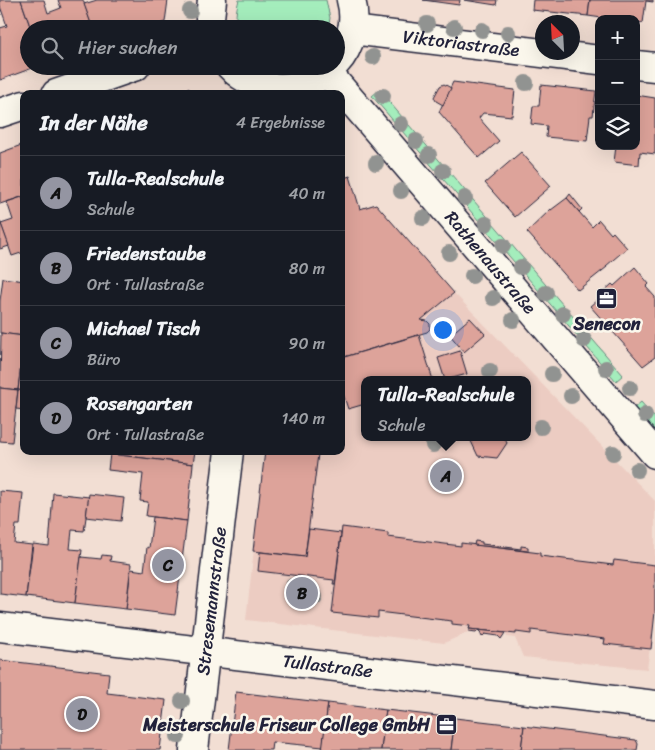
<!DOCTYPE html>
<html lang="de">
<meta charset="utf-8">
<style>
body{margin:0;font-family:Sriracha,sans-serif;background:#20242c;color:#f1f3f6}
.controls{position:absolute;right:15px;top:15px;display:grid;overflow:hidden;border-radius:10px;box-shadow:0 5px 20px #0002}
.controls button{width:45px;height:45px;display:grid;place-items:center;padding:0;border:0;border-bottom:1px solid #363941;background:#171b24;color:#f1f3f6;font:25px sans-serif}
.compass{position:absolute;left:535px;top:15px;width:45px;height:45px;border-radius:50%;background:#171b24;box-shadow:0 5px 20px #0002;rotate:336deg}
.you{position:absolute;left:442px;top:329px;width:18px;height:18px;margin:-12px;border:4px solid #fff;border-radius:50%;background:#1a73e8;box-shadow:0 0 0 8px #1a73e833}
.badge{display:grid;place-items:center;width:32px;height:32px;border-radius:50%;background:#9495a2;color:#111;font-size:16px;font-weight:700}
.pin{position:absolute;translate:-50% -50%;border:2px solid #fff;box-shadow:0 1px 5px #0006}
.popup{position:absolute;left:361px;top:376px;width:170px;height:65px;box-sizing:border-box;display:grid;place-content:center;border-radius:10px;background:#171b24;filter:drop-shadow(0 1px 4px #0005);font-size:16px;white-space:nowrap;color:#9ea1a6}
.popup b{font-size:19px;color:#f1f3f6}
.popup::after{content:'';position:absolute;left:50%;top:100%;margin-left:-10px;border:10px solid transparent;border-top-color:#171b24}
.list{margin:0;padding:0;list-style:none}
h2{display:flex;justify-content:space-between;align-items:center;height:65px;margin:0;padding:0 20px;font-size:21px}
h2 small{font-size:16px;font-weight:400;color:#9ea1a6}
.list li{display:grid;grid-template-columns:32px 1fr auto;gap:15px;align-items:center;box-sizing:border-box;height:75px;padding:0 20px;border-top:1px solid #363941}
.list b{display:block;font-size:19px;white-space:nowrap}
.list p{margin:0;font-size:16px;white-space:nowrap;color:#9ea1a6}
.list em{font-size:16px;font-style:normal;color:#9ea1a6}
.icon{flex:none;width:28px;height:28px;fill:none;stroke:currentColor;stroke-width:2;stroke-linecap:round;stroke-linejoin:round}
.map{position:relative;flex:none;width:655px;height:750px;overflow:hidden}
.search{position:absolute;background:#171b24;box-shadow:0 5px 20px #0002;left:20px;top:20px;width:325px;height:55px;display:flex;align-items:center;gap:12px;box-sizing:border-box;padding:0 18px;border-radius:28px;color:#9ea1a6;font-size:19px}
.panel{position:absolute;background:#171b24;box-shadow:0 5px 20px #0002;left:20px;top:90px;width:325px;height:365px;border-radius:10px}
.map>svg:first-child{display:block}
.built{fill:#ecccc2;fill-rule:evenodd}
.green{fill:#a4edbc;stroke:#63887c}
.building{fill:#dda39a;stroke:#22223b}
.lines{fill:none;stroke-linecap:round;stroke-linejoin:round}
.street-casing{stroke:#22223b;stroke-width:31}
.street{stroke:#fbf7ec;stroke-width:28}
.tree{fill:#919391}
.labels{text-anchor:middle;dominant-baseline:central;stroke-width:5;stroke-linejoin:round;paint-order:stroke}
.street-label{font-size:18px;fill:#22223b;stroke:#fbf7ec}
.poi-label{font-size:18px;font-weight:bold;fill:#22223b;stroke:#fbf7ec}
</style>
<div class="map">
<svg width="655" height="750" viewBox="0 0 655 750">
<rect width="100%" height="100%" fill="#f2ded3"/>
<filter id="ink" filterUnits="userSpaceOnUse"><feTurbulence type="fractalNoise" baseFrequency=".02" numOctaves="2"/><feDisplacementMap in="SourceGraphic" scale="10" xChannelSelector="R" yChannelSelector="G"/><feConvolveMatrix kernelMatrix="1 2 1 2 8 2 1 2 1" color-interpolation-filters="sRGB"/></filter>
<g filter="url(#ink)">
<path class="built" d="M454 293 655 501V612L647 669 523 657 515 638 507 637 505 633 501 639 498 636 486 634 482 637 479 631 476 633 469 632 444 643 246 620 265 451H341V358L427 332 430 329 427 321 421 320ZM365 380H527V437H365Z"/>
<g class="green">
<path d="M239 0H326L330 18 328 29H237C235 19 236 10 239 0Z"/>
<polygon points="379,90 623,375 616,381 372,96"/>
<polygon points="641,402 655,418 655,433 634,408"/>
</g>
<g class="building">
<polygon points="0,0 21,0 31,29 29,29 29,66 38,66 0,80 0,28 7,26 0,6"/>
<polygon points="21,0 44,0 48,13 61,8 58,0 83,0 93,29 31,29"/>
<polygon points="97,0 168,0 165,22 146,29 93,29 84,4"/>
<polygon points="423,0 460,0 459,5"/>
<polygon points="464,0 497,0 496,5"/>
<polygon points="533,0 590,0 588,16 532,10"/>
<polygon points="590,0 653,0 653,2 646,1 643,23 636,22 636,19 609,19 588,16"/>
<polygon points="453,82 515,90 512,116 483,113 479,118 499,141 479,158 439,112"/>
<polygon points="444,84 451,88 443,105 436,101 434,97 440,86"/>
<polygon points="541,85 596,91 593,116 590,116 587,141 546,137 547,126 531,124 533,106 539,106"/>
<polygon points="188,88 195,94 172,94"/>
<polygon points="636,95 655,98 655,154 640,152 639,165 614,162 616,146 636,146"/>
<polygon points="24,144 24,196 0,204 0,153"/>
<polygon points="521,152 551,186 515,217 485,183"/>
<polygon points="350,176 360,209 376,204 454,293 421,320 427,321 430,324 430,329 427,332 341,358 341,179"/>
<polygon points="570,194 582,209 579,212 567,198"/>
<polygon points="22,197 24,202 24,252 12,256 1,224 13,220 7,202"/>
<polygon points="567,198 592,227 599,220 611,234 613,232 627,248 606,266 607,267 578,290 527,232 551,209 551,210"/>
<polygon points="0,221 9,246 0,249"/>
<polygon points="635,267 649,284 646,287 655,297 655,357 643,366 590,306 603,295 601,294 612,284 614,286"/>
<polygon points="3,278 24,281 24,336 0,333 0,301"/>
<polygon points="470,318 485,334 464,352 450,335"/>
<polygon points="1,333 24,336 18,390 0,388"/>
<polygon points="419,335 433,380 365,380 365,404 348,409 341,387 341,358"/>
<polygon points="24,343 24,391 18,390"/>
<polygon points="460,351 467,374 445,380 438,358"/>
<polygon points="0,388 18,390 12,442 0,441"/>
<polygon points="18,390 24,391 24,410 16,409"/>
<polygon points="471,437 504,437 507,443 497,458 478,456 470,439"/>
<polygon points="111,451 195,451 193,464 110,454"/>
<polygon points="265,451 297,451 318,454 305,557 253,551"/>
<polygon points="110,454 193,464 187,521 146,516 148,502 140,501 143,474 108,470"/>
<polygon points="0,491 23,493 20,525 16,525 14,543 32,545 26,597 0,594"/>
<polygon points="53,493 89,497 84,531 72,530 70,549 82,550 75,603 26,597 33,544 49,546"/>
<polygon points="89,494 124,498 121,521 86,517"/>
<polygon points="153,517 187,521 175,615 126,609 131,569 144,571 147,547 149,548"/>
<polygon points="342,527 388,533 388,537 461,546 461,543 540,553 540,556 613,565 614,560 655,565 655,612 651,649 604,644 605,639 531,630 531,634 516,632 516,634 469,629 470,626 452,624 452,621 378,612 378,618 332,613"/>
<polygon points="309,529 341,533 335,584 333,584 334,580 258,571 260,552 305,557"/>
<polygon points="475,541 482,542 482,544 521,549 521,546 528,547 528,551 474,545"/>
<polygon points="102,555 111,556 110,561 131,564 126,609 75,603 81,557 101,559"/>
<polygon points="469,629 505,633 501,639 498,636 485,634 482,637 479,630 476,633 469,632"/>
<polygon points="0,660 109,673 107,693 166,700 160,750 0,750"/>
<polygon points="236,692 328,703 323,747 272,742 271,750 229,750"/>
<polygon points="328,703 386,710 381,750 322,750"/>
<polygon points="386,710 455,718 451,750 381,750"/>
<polygon points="455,718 524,726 521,750 451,750"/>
<polygon points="524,726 636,740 638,744 637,750 521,750"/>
</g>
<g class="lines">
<defs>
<g id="street">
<polyline points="212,29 210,18 212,0"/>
<path id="s1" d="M352 30 599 60"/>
<path d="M336 63C351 47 357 21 351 0"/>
<polyline points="636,65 655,67"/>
<path d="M230 66C257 96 306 94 333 66"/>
<path id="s2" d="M327 72 655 454"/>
<polyline points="56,94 136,66"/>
<polyline points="0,113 24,105"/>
<path id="s3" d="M0 627 655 705"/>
<path id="s4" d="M194 750 229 451"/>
</g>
</defs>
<use href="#street" class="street-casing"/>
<use href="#street" class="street"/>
</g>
<g class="tree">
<circle cx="190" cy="11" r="8"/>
<circle cx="427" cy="24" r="8"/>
<circle cx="454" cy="27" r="8"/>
<circle cx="482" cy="30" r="8"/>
<circle cx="508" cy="33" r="8"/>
<circle cx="373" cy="57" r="8"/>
<circle cx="526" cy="83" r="8"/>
<circle cx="383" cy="96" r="8"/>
<circle cx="401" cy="124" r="8"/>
<circle cx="416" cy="141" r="8"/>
<circle cx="429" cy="155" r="8"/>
<circle cx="376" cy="163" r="8"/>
<circle cx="443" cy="171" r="8"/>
<circle cx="401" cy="191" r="8"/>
<circle cx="465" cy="198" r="8"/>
<circle cx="423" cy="218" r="8"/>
<circle cx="486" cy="224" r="8"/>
<circle cx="503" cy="246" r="8"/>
<circle cx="449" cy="253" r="8"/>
<circle cx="521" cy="267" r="8"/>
<circle cx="472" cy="276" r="8"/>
<circle cx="546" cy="293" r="8"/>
<circle cx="493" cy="298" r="8"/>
<circle cx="563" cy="314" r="8"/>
<circle cx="513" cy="320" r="8"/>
<circle cx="584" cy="340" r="8"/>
<circle cx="606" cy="368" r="8"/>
<circle cx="490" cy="371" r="8"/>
<circle cx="552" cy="374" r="8"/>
<circle cx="630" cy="388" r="8"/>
<circle cx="571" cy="396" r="8"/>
<circle cx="645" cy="415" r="8"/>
<circle cx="541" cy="427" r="8"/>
<circle cx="433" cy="445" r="8"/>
<circle cx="613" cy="453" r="8"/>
<circle cx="637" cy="470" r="8"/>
<circle cx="293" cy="586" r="8"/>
<circle cx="315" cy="597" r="8"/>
<circle cx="182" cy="701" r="8"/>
<circle cx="178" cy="736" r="8"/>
</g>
</g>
<defs>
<symbol id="office-square" viewBox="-11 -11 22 22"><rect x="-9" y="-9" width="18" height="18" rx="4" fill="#22223b" stroke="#fbf7ec"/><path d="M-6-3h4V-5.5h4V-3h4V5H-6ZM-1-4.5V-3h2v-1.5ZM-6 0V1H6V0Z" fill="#fff"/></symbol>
</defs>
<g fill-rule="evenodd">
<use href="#office-square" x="594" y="286" width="25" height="25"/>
<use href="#office-square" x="434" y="712" width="25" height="25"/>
</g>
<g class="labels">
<g class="street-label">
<text stroke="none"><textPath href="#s1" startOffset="110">Viktoriastraße</textPath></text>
<text stroke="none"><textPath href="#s2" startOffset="251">Rathenaustraße</textPath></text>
<text stroke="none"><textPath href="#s4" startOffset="150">Stresemannstraße</textPath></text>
<text stroke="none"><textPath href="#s3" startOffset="330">Tullastraße</textPath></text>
</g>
<g class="poi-label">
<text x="607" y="324">Senecon</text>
<text x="430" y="725" text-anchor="end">Meisterschule Friseur College GmbH</text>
</g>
</g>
</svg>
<div class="controls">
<button>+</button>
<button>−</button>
<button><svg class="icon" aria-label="layers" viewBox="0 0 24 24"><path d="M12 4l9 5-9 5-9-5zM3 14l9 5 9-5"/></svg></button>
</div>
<svg class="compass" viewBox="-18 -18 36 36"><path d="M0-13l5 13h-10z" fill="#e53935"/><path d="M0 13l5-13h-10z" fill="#9ea1a6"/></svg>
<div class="you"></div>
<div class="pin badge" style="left:446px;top:476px">A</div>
<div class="popup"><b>Tulla-Realschule</b>Schule</div>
<div class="pin badge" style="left:302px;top:593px">B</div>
<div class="pin badge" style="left:168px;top:565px">C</div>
<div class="pin badge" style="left:82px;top:714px">D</div>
<div class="search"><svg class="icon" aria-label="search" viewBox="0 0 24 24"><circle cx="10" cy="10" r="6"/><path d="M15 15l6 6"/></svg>Hier suchen</div>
<section class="panel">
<h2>In der Nähe<small>4 Ergebnisse</small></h2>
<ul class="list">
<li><span class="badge">A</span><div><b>Tulla-Realschule</b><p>Schule</p></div><em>40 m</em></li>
<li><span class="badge">B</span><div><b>Friedenstaube</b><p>Ort · Tullastraße</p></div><em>80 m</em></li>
<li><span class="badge">C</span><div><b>Michael Tisch</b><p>Büro</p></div><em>90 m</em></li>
<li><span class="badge">D</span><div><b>Rosengarten</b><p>Ort · Tullastraße</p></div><em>140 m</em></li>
</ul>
</section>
</div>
